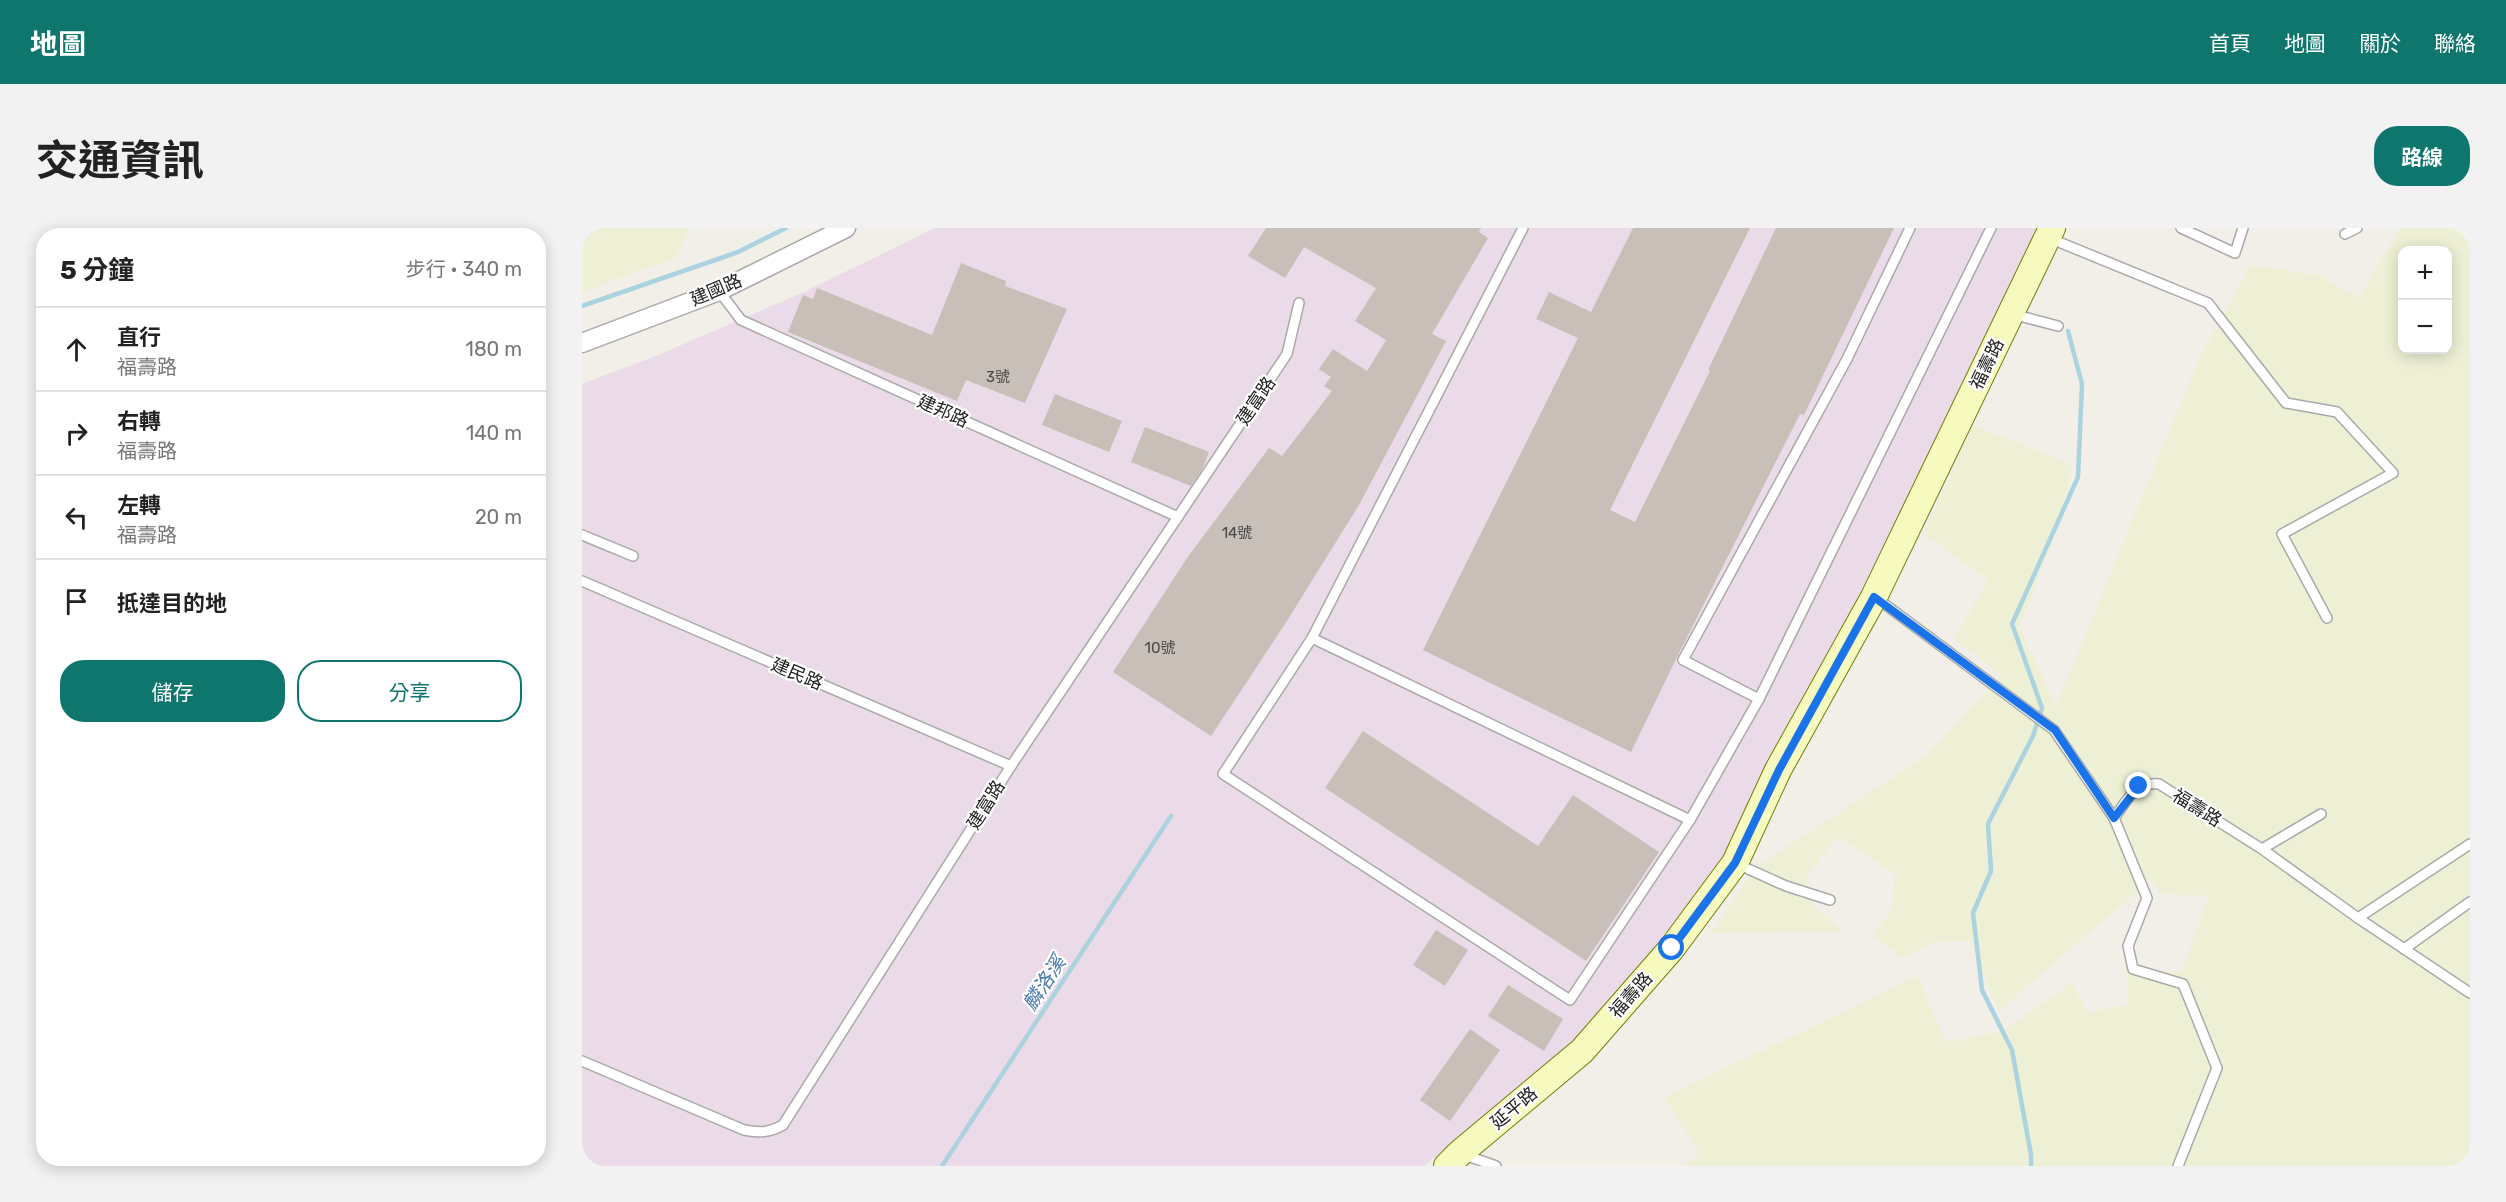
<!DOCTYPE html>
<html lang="zh-TW">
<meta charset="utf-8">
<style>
body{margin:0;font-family:Rubik,"Noto Sans TC",sans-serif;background:#f2f2f2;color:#222}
.controls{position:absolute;right:18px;top:18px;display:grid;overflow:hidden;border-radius:12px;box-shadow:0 3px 15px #0003}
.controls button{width:54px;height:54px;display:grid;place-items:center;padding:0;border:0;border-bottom:2px solid #e0e0e0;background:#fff;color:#222;font:30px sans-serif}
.stop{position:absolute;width:18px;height:18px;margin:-14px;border:4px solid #1a73e8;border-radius:50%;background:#fff}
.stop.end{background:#1a73e8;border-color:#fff;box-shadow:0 2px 6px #0008}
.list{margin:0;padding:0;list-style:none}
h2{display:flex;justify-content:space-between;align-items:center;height:78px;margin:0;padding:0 24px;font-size:26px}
h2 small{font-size:20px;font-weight:400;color:#767676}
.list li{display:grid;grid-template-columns:39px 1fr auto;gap:18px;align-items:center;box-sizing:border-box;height:84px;padding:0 24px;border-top:2px solid #e0e0e0}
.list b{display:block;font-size:22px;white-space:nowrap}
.list p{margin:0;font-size:20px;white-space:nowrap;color:#767676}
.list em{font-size:20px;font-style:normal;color:#767676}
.actions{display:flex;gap:12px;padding:18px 24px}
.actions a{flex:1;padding:14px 0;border:2px solid #0f766e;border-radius:24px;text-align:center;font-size:21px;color:#0f766e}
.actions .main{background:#0f766e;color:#fff}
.icon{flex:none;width:33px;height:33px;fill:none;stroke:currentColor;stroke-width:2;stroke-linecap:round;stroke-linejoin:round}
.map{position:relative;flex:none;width:1888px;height:938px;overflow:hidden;border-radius:24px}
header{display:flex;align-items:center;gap:36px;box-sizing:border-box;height:84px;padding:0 30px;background:#0f766e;color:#fff}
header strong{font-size:28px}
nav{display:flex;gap:33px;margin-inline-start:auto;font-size:21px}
.intro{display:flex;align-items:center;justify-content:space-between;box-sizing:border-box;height:144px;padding:0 36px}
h1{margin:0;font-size:42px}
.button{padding:15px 27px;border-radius:24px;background:#0f766e;color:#fff;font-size:21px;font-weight:700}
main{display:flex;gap:36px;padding:0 36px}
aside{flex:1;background:#fff;border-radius:24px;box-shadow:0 3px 15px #0003}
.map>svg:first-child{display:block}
.industrial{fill:#ebdbe8}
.farmland{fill:#eef0d5;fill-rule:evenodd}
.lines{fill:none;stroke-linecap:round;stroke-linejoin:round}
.stream{stroke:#aad3df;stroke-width:4.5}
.building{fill:#c7bfb8}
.lane-casing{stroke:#a9a9a9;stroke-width:12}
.street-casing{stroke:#a9a9a9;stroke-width:21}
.secondary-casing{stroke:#707d05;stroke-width:28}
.lane{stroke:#fff;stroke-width:9}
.street{stroke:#fff;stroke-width:18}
.secondary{stroke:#f7fabf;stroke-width:26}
.route{stroke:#1a73e8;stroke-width:8}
.labels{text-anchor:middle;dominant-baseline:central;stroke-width:4.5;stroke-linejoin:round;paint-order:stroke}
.number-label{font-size:15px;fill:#4b4948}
.street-label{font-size:18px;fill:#222;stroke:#fff}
.water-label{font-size:20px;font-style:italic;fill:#4a7aab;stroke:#fff}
</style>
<header>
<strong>地圖</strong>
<nav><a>首頁</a><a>地圖</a><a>關於</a><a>聯絡</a></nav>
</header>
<div class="intro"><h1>交通資訊</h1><a class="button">路線</a></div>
<main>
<aside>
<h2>5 分鐘<small>步行 · 340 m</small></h2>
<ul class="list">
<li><svg class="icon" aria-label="ahead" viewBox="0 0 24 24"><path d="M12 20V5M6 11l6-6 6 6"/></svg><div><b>直行</b><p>福壽路</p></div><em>180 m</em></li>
<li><svg class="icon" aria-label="right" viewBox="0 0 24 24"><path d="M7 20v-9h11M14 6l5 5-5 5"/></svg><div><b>右轉</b><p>福壽路</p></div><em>140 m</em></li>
<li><svg class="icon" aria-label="left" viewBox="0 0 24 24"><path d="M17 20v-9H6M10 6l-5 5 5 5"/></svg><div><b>左轉</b><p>福壽路</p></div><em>20 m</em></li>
<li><svg class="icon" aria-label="arrive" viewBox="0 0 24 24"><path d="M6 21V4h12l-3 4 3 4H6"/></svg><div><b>抵達目的地</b></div></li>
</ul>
<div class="actions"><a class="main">儲存</a><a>分享</a></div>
</aside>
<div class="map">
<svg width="1888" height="938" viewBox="0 0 1888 938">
<rect width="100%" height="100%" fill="#f2efe9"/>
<polygon class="industrial" points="353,0 1458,0 1378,173 1140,634 1010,797 842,938 0,938 0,156 76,127 222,64"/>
<g class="farmland">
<polygon points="0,0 107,0 94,30 0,64"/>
<path d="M1818 0H1888V938H1101L1118 925 1082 870 1335 748 1364 814 1424 802 1490 754 1504 784 1546 777 1544 740 1600 744 1626 669 1577 665 1569 651 1417 783 1388 713 1351 714 1321 730 1291 708 1310 682 1313 646 1256 609 1224 648 1232 678 1261 704 1129 705 1173 640 1346 526 1420 447 1372 411 1406 352 1342 306 1391 197 1491 237 1470 315 1437 399 1474 478 1618 129 1669 37 1736 47 1777 70ZM1820 22H1866V122H1820Z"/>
</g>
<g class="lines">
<g class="stream">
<polyline points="0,78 156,24 204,0"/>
<polyline points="360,938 589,588"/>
<polyline points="1449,938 1449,927 1430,822 1400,762 1391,685 1409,643 1406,596 1451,508 1460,480 1430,396 1496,249 1500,156 1486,103"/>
</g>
</g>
<g class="building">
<polygon points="684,0 899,0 897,4 906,10 850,106 864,113 777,277 703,396 629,508 531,444 605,330 687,220 700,228 750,163 742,158 749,149 737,141 751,121 785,143 804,112 773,93 794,60 722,19 703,50 666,28"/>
<polygon points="1051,0 1168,0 1028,282 1053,294 1128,143 1126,142 1194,0 1312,0 1222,187 1218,186 1095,429 1049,524 841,422 996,110 954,91 967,64 1009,84"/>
<polygon points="379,35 424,53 423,58 485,81 443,175 384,152 375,173 206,104 221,67 231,71 235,60 350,107"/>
<polygon points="473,166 540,193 527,224 460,197"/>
<polygon points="563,199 627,224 621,240 609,258 549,234"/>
<polygon points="781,503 956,618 991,567 1077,624 1004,733 743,560"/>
<polygon points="854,702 886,722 863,758 831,737"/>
<polygon points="926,757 981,791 962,823 906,788"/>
<polygon points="888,801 918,822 868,893 838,872"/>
</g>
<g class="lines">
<defs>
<g id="lane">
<polyline points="941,0 730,410 641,546 988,772 1108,592 1177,471 1409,0"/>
<polyline points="1599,0 1653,25 1661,0"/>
<polyline points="1763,6 1775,0"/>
<polyline points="1467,10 1626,75 1704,175 1755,184 1811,245 1700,306 1745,390"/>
<polyline points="137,63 159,92 596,289"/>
<polyline points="1430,86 1476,98"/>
<polyline points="0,307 51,328"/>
<polyline points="0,353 429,538"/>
<path d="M1293 369 1472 502 1532 590C1545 573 1553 553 1577 556L1680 621 1776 690 1888 765"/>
<polyline points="730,410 1108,592"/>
<polyline points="1177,471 1101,432 1265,131 1328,0"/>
<polyline points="1532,590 1565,670 1546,718 1551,741 1601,756 1635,840 1596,938"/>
<polyline points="1680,621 1739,586"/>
<polyline points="1155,636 1204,658 1248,672"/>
<polyline points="1776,690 1888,616"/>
<polyline points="1822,721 1888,674"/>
<path d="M0 833 162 902C177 905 187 905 201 897L429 538 705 126 717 75"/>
<polyline points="883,927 914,938"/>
</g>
<polyline id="street" points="0,115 137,63 264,0"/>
<polyline id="secondary" points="865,938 878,925 1000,823 1090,720 1153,635 1196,542 1292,369 1470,0"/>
</defs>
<use href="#lane" class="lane-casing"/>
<use href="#street" class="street-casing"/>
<use href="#secondary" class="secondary-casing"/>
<use href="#lane" class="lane"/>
<use href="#street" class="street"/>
<use href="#secondary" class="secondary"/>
</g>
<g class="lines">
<polyline class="route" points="1090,720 1153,635 1197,542 1292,369 1473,502 1532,590 1557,558"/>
</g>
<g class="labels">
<g class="number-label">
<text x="416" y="149">3號</text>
<text x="655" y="305">14號</text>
<text x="578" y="420">10號</text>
</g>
<g class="street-label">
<text transform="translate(134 62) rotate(-23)">建國路</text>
<text transform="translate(1405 136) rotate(-64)">福壽路</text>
<text transform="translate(674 173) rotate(-56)">建富路</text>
<text transform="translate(361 183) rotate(24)">建邦路</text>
<text transform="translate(215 446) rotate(23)">建民路</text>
<text transform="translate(404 577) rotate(-58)">建富路</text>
<text transform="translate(1615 580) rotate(32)">福壽路</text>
<text transform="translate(1049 767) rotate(-49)">福壽路</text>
<text transform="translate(932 880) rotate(-40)">延平路</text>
</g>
<g class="water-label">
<text transform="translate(462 755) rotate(-57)">麟洛溪</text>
</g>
</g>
</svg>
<div class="controls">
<button>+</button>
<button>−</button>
</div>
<div class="stop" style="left:1090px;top:720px"></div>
<div class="stop end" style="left:1557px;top:558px"></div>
</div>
</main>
